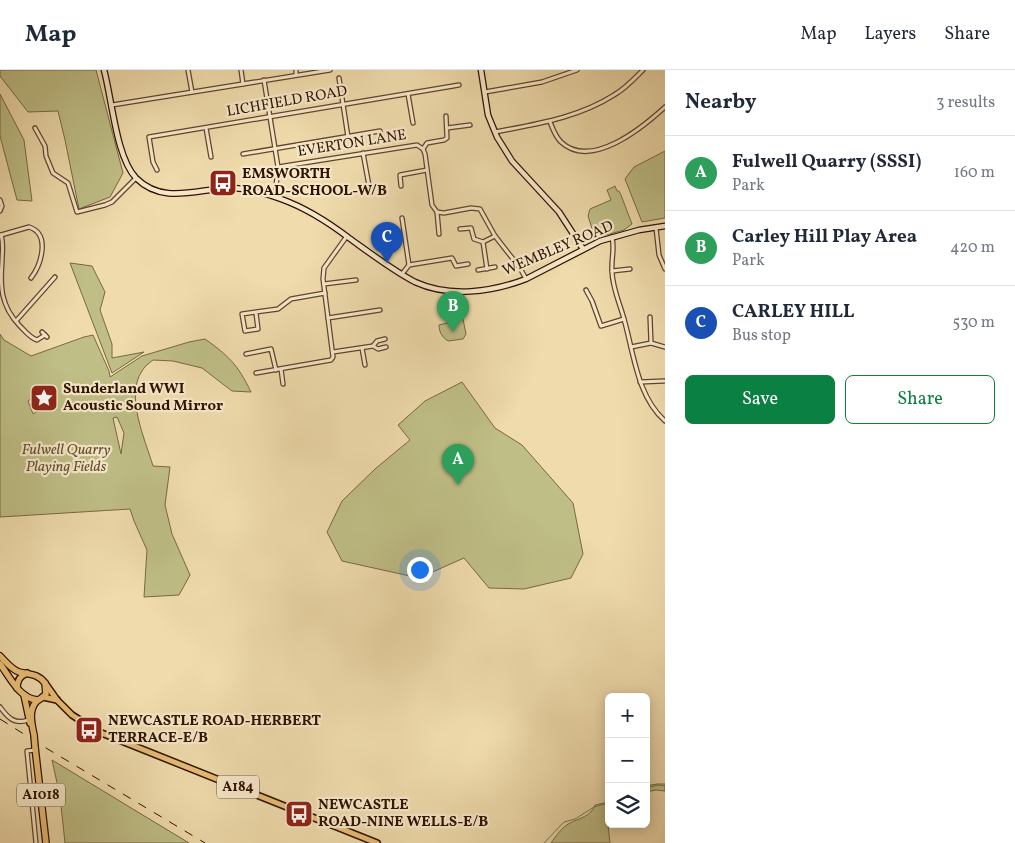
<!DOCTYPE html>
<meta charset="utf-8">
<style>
body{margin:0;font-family:Vollkorn,serif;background:#f2f2f3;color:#1f2937}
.controls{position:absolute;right:15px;bottom:15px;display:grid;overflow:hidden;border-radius:8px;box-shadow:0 2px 12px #0003}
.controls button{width:45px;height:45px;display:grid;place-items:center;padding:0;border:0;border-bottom:1px solid #e0e1e3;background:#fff;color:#1f2937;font:25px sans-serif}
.you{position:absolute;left:419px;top:499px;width:18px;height:18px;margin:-12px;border:4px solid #fff;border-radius:50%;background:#1a73e8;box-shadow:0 0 0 8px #1a73e833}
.badge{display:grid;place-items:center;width:32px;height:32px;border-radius:50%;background:#0b8043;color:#fff;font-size:16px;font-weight:700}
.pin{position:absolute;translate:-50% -41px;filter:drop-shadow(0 1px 2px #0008)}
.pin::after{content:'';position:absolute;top:26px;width:18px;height:15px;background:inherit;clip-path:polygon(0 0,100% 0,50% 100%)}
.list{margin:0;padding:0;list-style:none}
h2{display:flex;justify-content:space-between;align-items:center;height:65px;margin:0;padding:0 20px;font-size:21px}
h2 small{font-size:16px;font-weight:400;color:#747a83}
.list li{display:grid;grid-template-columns:32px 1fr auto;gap:15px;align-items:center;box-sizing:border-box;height:75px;padding:0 20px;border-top:1px solid #e0e1e3}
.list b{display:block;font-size:19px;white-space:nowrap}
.list p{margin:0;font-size:16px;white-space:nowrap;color:#747a83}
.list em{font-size:16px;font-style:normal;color:#747a83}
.actions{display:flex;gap:10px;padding:15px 20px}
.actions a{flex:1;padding:11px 0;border:1px solid #0b8043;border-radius:8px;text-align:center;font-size:18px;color:#0b8043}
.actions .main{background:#0b8043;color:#fff}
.icon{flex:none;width:28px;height:28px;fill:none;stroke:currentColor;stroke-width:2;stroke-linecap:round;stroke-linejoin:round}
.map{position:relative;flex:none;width:665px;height:773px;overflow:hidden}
header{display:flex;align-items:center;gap:30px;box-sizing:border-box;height:70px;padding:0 25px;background:#fff;border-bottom:1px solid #e0e1e3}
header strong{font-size:24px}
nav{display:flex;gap:28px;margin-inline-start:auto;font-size:18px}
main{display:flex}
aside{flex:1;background:#fff}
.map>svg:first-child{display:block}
.green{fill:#bfbe86;stroke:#786843;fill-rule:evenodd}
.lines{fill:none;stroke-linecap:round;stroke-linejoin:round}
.stream{stroke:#707768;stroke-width:1}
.street-casing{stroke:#60442b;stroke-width:5.5}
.secondary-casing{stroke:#301200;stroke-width:7}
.primary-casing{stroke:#301200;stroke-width:8}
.highway-casing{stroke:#301200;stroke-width:8}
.street{stroke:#f5e8c9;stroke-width:3}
.secondary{stroke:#f5e8c9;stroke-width:4.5}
.primary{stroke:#e8be76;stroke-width:5}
.highway{stroke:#e8be76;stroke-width:5.5}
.rail{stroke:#301200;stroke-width:1;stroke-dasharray:9 9;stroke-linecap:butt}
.highway-bridge-casing{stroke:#301200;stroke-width:8;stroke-linecap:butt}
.highway-bridge{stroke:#e8be76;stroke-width:5.5}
.labels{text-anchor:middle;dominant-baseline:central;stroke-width:4.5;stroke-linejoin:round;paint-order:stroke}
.shield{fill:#f5e8c9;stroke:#6b523c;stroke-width:1}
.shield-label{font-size:14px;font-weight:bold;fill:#301200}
.street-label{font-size:15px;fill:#301200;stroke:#f5e8c9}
.poi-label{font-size:15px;font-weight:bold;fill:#301200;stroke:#f5e8c9;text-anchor:start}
.park-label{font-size:15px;font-style:italic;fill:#624e2f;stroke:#f5e8c9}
</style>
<header>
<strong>Map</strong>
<nav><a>Map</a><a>Layers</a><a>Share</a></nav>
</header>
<main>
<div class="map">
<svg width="665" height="773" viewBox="0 0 665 773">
<rect width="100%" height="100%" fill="#efdbac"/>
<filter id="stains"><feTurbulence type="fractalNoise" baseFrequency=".004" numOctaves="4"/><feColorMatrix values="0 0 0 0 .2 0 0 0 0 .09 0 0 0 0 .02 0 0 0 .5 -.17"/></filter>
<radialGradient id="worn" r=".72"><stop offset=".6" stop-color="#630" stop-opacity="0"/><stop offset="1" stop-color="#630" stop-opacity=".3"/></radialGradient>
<g class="green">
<polygon points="0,0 96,0 123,103 110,127 79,139 65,70 58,41 28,42 0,6"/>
<polygon points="0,24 24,70 32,131 17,130 0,66"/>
<polygon points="665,81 665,148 642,152 625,109 634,97"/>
<polygon points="615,116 617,121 619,121 621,125 632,154 624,160 595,168 588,146 590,139 611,130 607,120"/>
<polygon points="70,193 92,196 105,222 100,240 112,274 112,288 144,282 112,303"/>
<path d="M463 249 466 264 463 269 448 271C442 267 439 262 439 255Z"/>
<path d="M0 264 4 270 31 286 84 267 93 265 109 301 110 307 142 286 189 272 205 269C229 286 238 295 251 322L232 321 202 298 173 291 153 290C149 293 144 297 142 301 125 326 145 369 153 396L170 397 165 435 172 464 190 505 179 525 144 527 147 480 134 451 130 439 0 447ZM40 322 49 332 33 344 28 331ZM117 347 124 363 121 384 113 348Z"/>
<polygon points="462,312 495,358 522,375 573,433 583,484 571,508 524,519 489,518 464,488 419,508 342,491 327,462 342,431 375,399 410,370 398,355 425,331"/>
<polygon points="52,690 189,773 65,773 60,726"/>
<polygon points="657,714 665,714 665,721 656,720 646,722 646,716"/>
<path d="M609 732 608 755 610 773H551C556 766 562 757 570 753 579 748 591 747 595 735Z"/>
</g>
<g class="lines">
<g class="stream">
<polyline points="646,718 658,715 665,716"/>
<polyline points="544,773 564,752 575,749 594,737 609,733"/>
</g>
<defs>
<g id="street">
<polyline points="188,0 192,22"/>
<polyline points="241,0 243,14"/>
<polyline points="296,0 296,5"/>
<polyline points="339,8 348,67"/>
<polyline points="264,10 278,97 275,127"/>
<polyline points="485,22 542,12 577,0"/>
<polyline points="408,24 413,53"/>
<polyline points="112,35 330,0"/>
<path d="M550 52C553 59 555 66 561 72 591 100 642 58 665 37"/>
<polyline points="35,58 45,76 46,86 53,103 68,113 77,142 105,135 112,132 136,108"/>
<polyline points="206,58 211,87"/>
<polyline points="447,58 470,55"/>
<path d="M495 62C536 54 578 48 614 25 625 19 634 9 643 0"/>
<polyline points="423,79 427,73 444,70 447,68 446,46"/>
<polyline points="363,83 370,121"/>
<polyline points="243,84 380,61"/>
<polyline points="278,97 417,75 423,79 425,84 432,135 437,142 444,143 471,138 480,139 495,166 520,198 526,209"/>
<polyline points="157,100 153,92 149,67 459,15"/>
<polyline points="401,116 400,105 427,100"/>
<polyline points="0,130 2,136 0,141"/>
<polyline points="437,142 439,164"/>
<polyline points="402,148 409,195"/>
<polyline points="656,158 659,185 665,199"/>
<polyline points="460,159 471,158 474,169 483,172 495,166"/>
<path d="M1 165C4 174 2 183 2 192 0 217 1 236 19 255 25 261 30 268 37 270L45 265"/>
<path d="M1 165 29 157C51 164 41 195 31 208"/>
<path d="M612 167C615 180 611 188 612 201 612 217 620 234 624 249 634 284 637 326 665 351"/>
<polyline points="483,172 487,199"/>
<polyline points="478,200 495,197"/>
<polyline points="612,201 630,199"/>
<polyline points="402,204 409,195 452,188 456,196 468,194"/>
<polyline points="324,214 356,210"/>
<polyline points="586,220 592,231 601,256 624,249"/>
<polyline points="256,243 258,259 245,261 242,244 278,239 291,229 325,223"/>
<polyline points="650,247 651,273"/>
<polyline points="328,248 380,240"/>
<polyline points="16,251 55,207"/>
<polyline points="42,262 47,267"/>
<polyline points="373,276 378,279 386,277"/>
<polyline points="631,277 651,273 665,277"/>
<polyline points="362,278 365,295"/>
<polyline points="333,282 373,276 377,271 385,269"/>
<polyline points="246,284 271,279 276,300"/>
<polyline points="281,299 283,314"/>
<polyline points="256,303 331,290 333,287 323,209 324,198 347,166"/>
<polyline points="640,312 664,311"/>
<path d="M0 637C8 648 15 655 28 650"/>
<polyline points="35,680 27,681 36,773"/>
</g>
<g id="secondary">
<path d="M104 0C112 29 116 87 136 108 163 135 197 119 229 118 246 118 265 123 281 129 306 138 328 152 349 168 370 183 392 200 415 212 450 228 492 222 526 209L600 171 639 160 665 156"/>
<polyline points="481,0 488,45 497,67 512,91 559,142 583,179"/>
</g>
<g id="primary">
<polyline points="45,613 57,630 72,645 99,662 377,773"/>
<polyline points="43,627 57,630"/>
</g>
<g id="highway">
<path d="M0 586C6 592 11 599 19 602 30 605 37 603 45 613L46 624C43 628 39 629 36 632 28 641 32 655 34 665"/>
<path d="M0 594C10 607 19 628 37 630"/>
<path d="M17 618C17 610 20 606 27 603"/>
<polyline points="24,625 30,653"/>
<polyline points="35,677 46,773"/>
</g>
</defs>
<use href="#street" class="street-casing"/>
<use href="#secondary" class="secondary-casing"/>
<use href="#primary" class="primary-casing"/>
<use href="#highway" class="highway-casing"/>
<use href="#street" class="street"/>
<use href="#secondary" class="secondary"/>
<use href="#primary" class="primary"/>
<use href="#highway" class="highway"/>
<polyline class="rail" points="0,649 46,678 205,773"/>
<defs>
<polyline id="highway-bridge" points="34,665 35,677"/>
</defs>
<use href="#highway-bridge" class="highway-bridge-casing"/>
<use href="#highway-bridge" class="highway-bridge"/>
</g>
<defs>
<symbol id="bus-square" viewBox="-11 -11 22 22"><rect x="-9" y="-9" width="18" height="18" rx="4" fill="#8f2418" stroke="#f5e8c9"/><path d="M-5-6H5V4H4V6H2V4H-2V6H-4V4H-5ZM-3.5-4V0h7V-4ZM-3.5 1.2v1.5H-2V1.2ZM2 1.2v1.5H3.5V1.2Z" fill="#fff"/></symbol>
<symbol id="sight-square" viewBox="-11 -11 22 22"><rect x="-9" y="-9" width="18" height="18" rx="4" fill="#8f2418" stroke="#f5e8c9"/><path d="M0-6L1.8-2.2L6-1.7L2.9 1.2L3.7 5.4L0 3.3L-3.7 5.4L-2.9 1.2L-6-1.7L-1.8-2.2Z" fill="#fff"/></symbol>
</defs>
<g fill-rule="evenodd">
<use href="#bus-square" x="207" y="97" width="32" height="32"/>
<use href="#sight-square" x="28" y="312" width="32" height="32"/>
<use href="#bus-square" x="73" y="644" width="32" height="32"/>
<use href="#bus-square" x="283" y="728" width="32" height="32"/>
</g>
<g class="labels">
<g class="shield">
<rect x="217" y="705.5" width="42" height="23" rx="4"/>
<rect x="17" y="713.5" width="48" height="23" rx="4"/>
</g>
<g class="shield-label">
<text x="238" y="717">A184</text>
<text x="41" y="725">A1018</text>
</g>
<g class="street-label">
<text transform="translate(287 32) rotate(-10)">LICHFIELD ROAD</text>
<text transform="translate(352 74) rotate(-9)">EVERTON LANE</text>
<text transform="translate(558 179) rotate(-23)">WEMBLEY ROAD</text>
</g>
<g class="poi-label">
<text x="242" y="104">EMSWORTH<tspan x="242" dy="17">ROAD-SCHOOL-W/B</tspan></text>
<text x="63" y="319">Sunderland WWI<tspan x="63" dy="17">Acoustic Sound Mirror</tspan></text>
<text x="108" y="651">NEWCASTLE ROAD-HERBERT<tspan x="108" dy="17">TERRACE-E/B</tspan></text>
<text x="318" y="735">NEWCASTLE<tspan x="318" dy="17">ROAD-NINE WELLS-E/B</tspan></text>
</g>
<g class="park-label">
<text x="66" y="380">Fulwell Quarry<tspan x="66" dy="17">Playing Fields</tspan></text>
</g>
</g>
<rect width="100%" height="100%" filter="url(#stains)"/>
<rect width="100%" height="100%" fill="url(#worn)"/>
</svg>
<div class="controls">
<button>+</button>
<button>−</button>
<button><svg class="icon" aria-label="layers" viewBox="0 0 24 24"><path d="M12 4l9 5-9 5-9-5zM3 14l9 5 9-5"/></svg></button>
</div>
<div class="you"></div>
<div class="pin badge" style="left:458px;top:415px;background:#2e9e5b">A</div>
<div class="pin badge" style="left:453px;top:262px;background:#2e9e5b">B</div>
<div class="pin badge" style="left:387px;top:193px;background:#1a4fb4">C</div>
</div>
<aside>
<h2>Nearby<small>3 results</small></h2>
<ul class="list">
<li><span class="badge" style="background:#2e9e5b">A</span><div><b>Fulwell Quarry (SSSI)</b><p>Park</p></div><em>160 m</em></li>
<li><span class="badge" style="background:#2e9e5b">B</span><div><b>Carley Hill Play Area</b><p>Park</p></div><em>420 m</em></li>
<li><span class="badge" style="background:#1a4fb4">C</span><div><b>CARLEY HILL</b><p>Bus stop</p></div><em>530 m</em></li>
</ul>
<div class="actions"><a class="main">Save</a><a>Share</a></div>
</aside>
</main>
